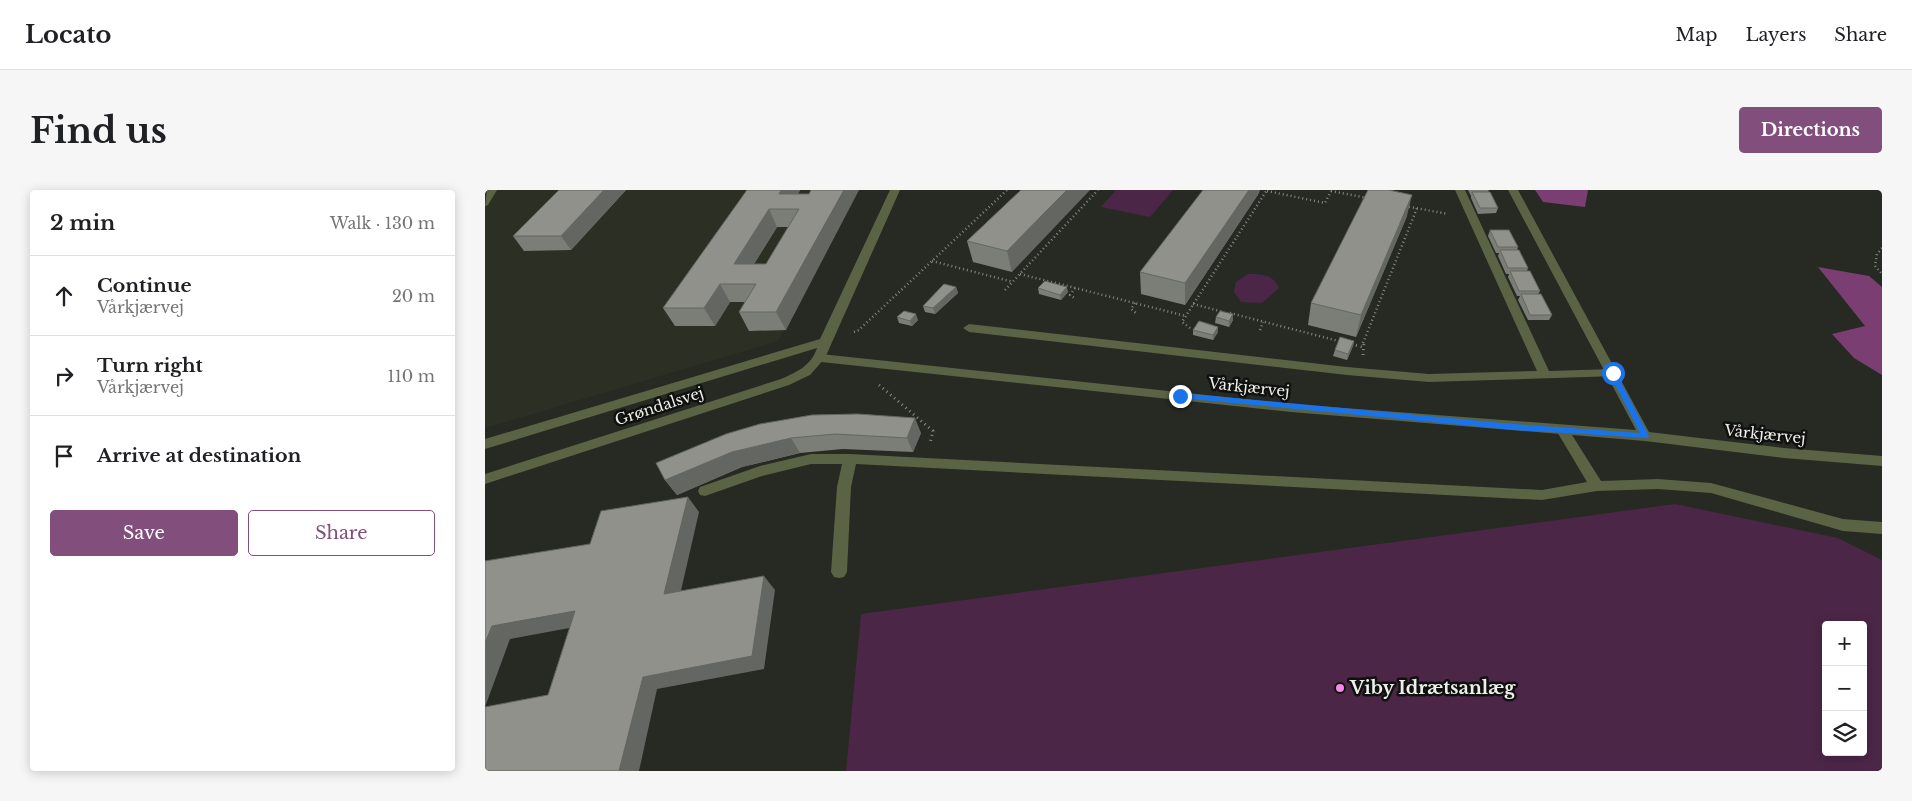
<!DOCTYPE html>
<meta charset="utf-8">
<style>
body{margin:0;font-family:"Libre Baskerville",serif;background:#f6f6f6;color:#202124}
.controls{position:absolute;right:15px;bottom:15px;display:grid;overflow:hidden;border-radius:5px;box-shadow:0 2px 12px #0003}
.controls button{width:45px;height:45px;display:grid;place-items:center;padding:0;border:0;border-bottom:1px solid #e0e0e0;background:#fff;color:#202124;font:25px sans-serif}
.stop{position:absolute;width:15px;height:15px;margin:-11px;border:4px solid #1a73e8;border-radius:50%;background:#fff}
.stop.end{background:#1a73e8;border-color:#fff;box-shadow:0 1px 5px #0008}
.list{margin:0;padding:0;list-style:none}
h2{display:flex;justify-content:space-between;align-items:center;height:65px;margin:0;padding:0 20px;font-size:21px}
h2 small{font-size:16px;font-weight:400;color:#757577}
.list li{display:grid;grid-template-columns:32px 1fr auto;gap:15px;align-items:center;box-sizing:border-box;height:80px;padding:0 20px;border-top:1px solid #e0e0e0}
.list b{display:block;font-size:19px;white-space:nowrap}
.list p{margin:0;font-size:16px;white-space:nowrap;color:#757577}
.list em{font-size:16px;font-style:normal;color:#757577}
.actions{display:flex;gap:10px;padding:15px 20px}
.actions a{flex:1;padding:11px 0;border:1px solid #824f7d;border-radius:5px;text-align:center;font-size:18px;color:#824f7d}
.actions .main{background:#824f7d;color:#fff}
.icon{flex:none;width:28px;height:28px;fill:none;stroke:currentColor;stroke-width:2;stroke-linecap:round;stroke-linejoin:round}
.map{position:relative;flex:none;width:1397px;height:581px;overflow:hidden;border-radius:5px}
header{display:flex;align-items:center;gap:30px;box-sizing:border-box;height:70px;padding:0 25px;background:#fff;border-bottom:1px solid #e0e0e0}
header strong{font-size:24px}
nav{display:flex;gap:28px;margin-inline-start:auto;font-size:18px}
.intro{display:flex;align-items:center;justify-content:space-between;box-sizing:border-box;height:120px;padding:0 30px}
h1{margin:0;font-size:35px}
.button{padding:12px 22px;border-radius:5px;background:#824f7d;color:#fff;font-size:18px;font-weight:700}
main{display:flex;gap:30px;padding:0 30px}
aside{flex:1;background:#fff;border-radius:5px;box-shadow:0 2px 12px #0003}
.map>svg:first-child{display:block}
.built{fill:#2c3024}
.green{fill:#4c2647;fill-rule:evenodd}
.forest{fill:#7a3e72}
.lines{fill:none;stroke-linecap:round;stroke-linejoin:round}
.path-far1{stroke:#878984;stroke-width:2.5;stroke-dasharray:1 3;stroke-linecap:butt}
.path{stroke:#878984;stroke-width:3;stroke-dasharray:1 4;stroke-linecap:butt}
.service{fill:#5a6343;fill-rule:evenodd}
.minor{fill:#5a6343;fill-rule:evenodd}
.tertiary{fill:#5a6343;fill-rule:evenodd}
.wall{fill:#7b7d77;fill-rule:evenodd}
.shaded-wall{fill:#646661}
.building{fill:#8f918a;stroke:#646661;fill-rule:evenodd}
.route{fill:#1a73e8}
.poi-dot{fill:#f987e9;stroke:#10110f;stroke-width:2}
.labels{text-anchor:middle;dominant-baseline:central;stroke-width:5;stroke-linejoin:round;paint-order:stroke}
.street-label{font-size:15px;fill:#eeefeb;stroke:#10110f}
.near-poi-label{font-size:18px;font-weight:bold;fill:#eeefeb;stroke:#10110f;text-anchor:start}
</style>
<header>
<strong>Locato</strong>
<nav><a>Map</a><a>Layers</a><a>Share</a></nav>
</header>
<div class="intro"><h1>Find us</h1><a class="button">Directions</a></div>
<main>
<aside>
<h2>2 min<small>Walk · 130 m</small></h2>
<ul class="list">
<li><svg class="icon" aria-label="ahead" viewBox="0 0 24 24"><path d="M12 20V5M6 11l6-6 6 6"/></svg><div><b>Continue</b><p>Vårkjærvej</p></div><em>20 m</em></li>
<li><svg class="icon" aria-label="right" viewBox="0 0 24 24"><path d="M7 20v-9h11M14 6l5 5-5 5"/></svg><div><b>Turn right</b><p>Vårkjærvej</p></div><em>110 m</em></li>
<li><svg class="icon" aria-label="arrive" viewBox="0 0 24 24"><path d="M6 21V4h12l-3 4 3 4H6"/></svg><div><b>Arrive at destination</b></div></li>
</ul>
<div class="actions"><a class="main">Save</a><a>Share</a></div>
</aside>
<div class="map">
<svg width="1397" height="581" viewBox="0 0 1397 581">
<rect width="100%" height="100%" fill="#272923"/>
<polygon class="built" points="0,0 375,0 293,151 0,238"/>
<g class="green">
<polygon points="631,0 688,0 665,27 616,17"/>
<path d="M763 84C777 84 787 84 794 98L777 113 756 112 749 102 751 92Z"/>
<path d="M1190 314 1353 348 1397 370V581H361L376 424ZM1341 435H1378V562H1341Z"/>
</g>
<g class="forest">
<polygon points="1050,0 1103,0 1100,17 1058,12"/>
<polygon points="1333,77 1384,86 1397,97 1397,185 1369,168 1347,144 1380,136"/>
</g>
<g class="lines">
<g class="path-far1">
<polyline points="782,1 840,13 846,1"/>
<polyline points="846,1 882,8"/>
<polyline points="920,16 963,24"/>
<polyline points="1397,58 1392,64 1390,76 1397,84"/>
<polyline points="447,71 528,92"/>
<polyline points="535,84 701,126"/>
<polyline points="590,98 585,105 591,109"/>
<polyline points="520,100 613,0"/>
<polyline points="650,113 646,119 652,124"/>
<polyline points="708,114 739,122"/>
<polyline points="745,123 857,152"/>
<polyline points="705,138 697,132 782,0"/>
<polyline points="775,140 778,132"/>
<polyline points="369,142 374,140 522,0"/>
<polyline points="878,153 932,18"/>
</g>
<g class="path">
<polyline points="866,154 877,157"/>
<polyline points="878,165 879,152"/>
<polyline points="394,195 448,241 445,253"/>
</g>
<g class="service">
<polygon points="2,0 12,0 3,15 0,16"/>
<polygon points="970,0 980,0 1064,181 1128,179 1132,180 1134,183 1132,186 944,192 862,185 484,142 478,138 484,134 862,177 944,184 1052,181"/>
<polygon points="1077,235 1082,237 1116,291 1173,289 1226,293 1358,329 1397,332 1397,344 1358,341 1226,303 1173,299 1112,301 1057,310 371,274 366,297 362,382 359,387 354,388 349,387 346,382 352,297 357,274 326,274 277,286 220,306 215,305 213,301 215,297 275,276 326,264 365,264 1057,300 1102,292 1071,240"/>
</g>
<polygon class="minor" points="1023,0 1033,0 1164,242 1299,258 1397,266 1397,276 1299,268 1160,251 806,222 336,172 330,168 336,164 806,214 1151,240"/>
<path class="tertiary" d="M405 0H415L340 168 325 185 304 195 0 294V284L296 189C312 182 326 176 332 158L0 259V249L335 149Z"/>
</g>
<g class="wall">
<polygon points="74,0 141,0 86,60 39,61 28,46"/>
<path d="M262 0H315L313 4H324L301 140 264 141 254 122 260 112H245L230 136H190L178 118ZM292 37H304L281 74H269Z"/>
<polygon points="536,0 527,82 488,72 482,51"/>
<polygon points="983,0 1004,0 1003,2 1013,18 1011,23 993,24 986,8 986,6"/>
<polygon points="774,3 700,115 656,104 655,82"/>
<polygon points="922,26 871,147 823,135 826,113"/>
<polygon points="1005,40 1033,57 1032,60 1043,78 1042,81 1055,101 1053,104 1067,125 1064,130 1043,130 1033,110 1035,106 1032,106 1023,87 1024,84 1021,84 1013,66 1014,63 1011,63 1003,46"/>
<polygon points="471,97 473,103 450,124 440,122 438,116"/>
<polygon points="553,98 583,102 576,110 554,104"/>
<polygon points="412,127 433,130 427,136 414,133"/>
<polygon points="731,127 748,130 744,137 730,133"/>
<polygon points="733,137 733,142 728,150 708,145 708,140"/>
<polygon points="869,151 868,156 862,170 848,166 850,160"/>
<polygon points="436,243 428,262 358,259 315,263 257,277 192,305 180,290 241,244"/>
</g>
<g class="shaded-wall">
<polygon points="119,0 141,0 86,60 76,46"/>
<polygon points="296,0 315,0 303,19 294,4"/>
<polygon points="359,0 374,0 301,140 291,122"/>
<polygon points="582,0 605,0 527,82 522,61"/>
<polygon points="764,0 775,0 774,3 700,115 700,93"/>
<polygon points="927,5 922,26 871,147 876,125"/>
<polygon points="284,19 292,37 258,92 249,74"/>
<polygon points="235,94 245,112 230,136 219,118"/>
<polygon points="471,97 473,103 450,124 448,118"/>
<polygon points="582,97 583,102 576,110 575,105"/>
<polygon points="431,124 433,130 427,136 425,131"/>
<polygon points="748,124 748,130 744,137 744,131"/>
<polygon points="733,137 733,142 728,150 728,145"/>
<polygon points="869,151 868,156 862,170 863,164"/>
<polygon points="430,228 436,243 428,262 422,248"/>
<polygon points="306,248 315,263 257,277 192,305 180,290 247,262"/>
<polygon points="203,307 214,322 192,418 179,404"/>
<polygon points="279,386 290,400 279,479 172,499 154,581 134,581 158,487"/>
<polygon points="90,421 106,434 25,449 0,517 0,453 7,436"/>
</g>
<g class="building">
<polygon points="74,0 119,0 76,46 28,46"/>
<path d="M262 0H296L294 4H324L326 0H359L291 122H254L271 94H235L219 118H178ZM284 19H314L281 74H249Z"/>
<polygon points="536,0 582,0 522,61 482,51"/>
<polygon points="718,0 764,0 700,93 655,82"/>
<polygon points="883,0 904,0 927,5 876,125 826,113"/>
<polygon points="987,2 1005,2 1013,18 995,18"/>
<polygon points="1005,40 1024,40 1033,57 1013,57"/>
<polygon points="1015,60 1034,60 1043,78 1023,78"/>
<polygon points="1025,81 1045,81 1055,101 1034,101"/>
<polygon points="560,91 582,97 575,105 553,98"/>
<polygon points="459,94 471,97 448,118 438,116"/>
<polygon points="1036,104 1056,104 1067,125 1045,125"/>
<polygon points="419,121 431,124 425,131 412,127"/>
<polygon points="735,121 748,124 744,131 731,127"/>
<polygon points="714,131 733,137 728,145 708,140"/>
<polygon points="855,147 869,151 863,164 850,160"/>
<polygon points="373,224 430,228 422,248 350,244 306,248 247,262 180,290 171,273 241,244 275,234 327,225"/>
<polygon points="203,307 179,404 279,386 267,466 158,487 134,581 0,581 0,517 63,505 90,421 7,436 0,453 0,371 105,354 116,321"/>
</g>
<polygon class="route" points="1128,181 1131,183 1164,246 1163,248 1029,240 695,208 691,206 695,203 1029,234 1155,243 1124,183"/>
<circle class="poi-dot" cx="855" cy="498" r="5"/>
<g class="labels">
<g class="street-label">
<text transform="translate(764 197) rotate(6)">Vårkjærvej</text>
<text transform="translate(174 216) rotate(-18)">Grøndalsvej</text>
<text transform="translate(1280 244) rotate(6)">Vårkjærvej</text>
</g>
<g class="near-poi-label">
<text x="865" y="498">Viby Idrætsanlæg</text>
</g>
</g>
</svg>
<div class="controls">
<button>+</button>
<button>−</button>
<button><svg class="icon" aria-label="layers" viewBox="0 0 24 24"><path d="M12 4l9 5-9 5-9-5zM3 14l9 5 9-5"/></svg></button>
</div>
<div class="stop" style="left:1128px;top:183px"></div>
<div class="stop end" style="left:695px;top:206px"></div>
</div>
</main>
